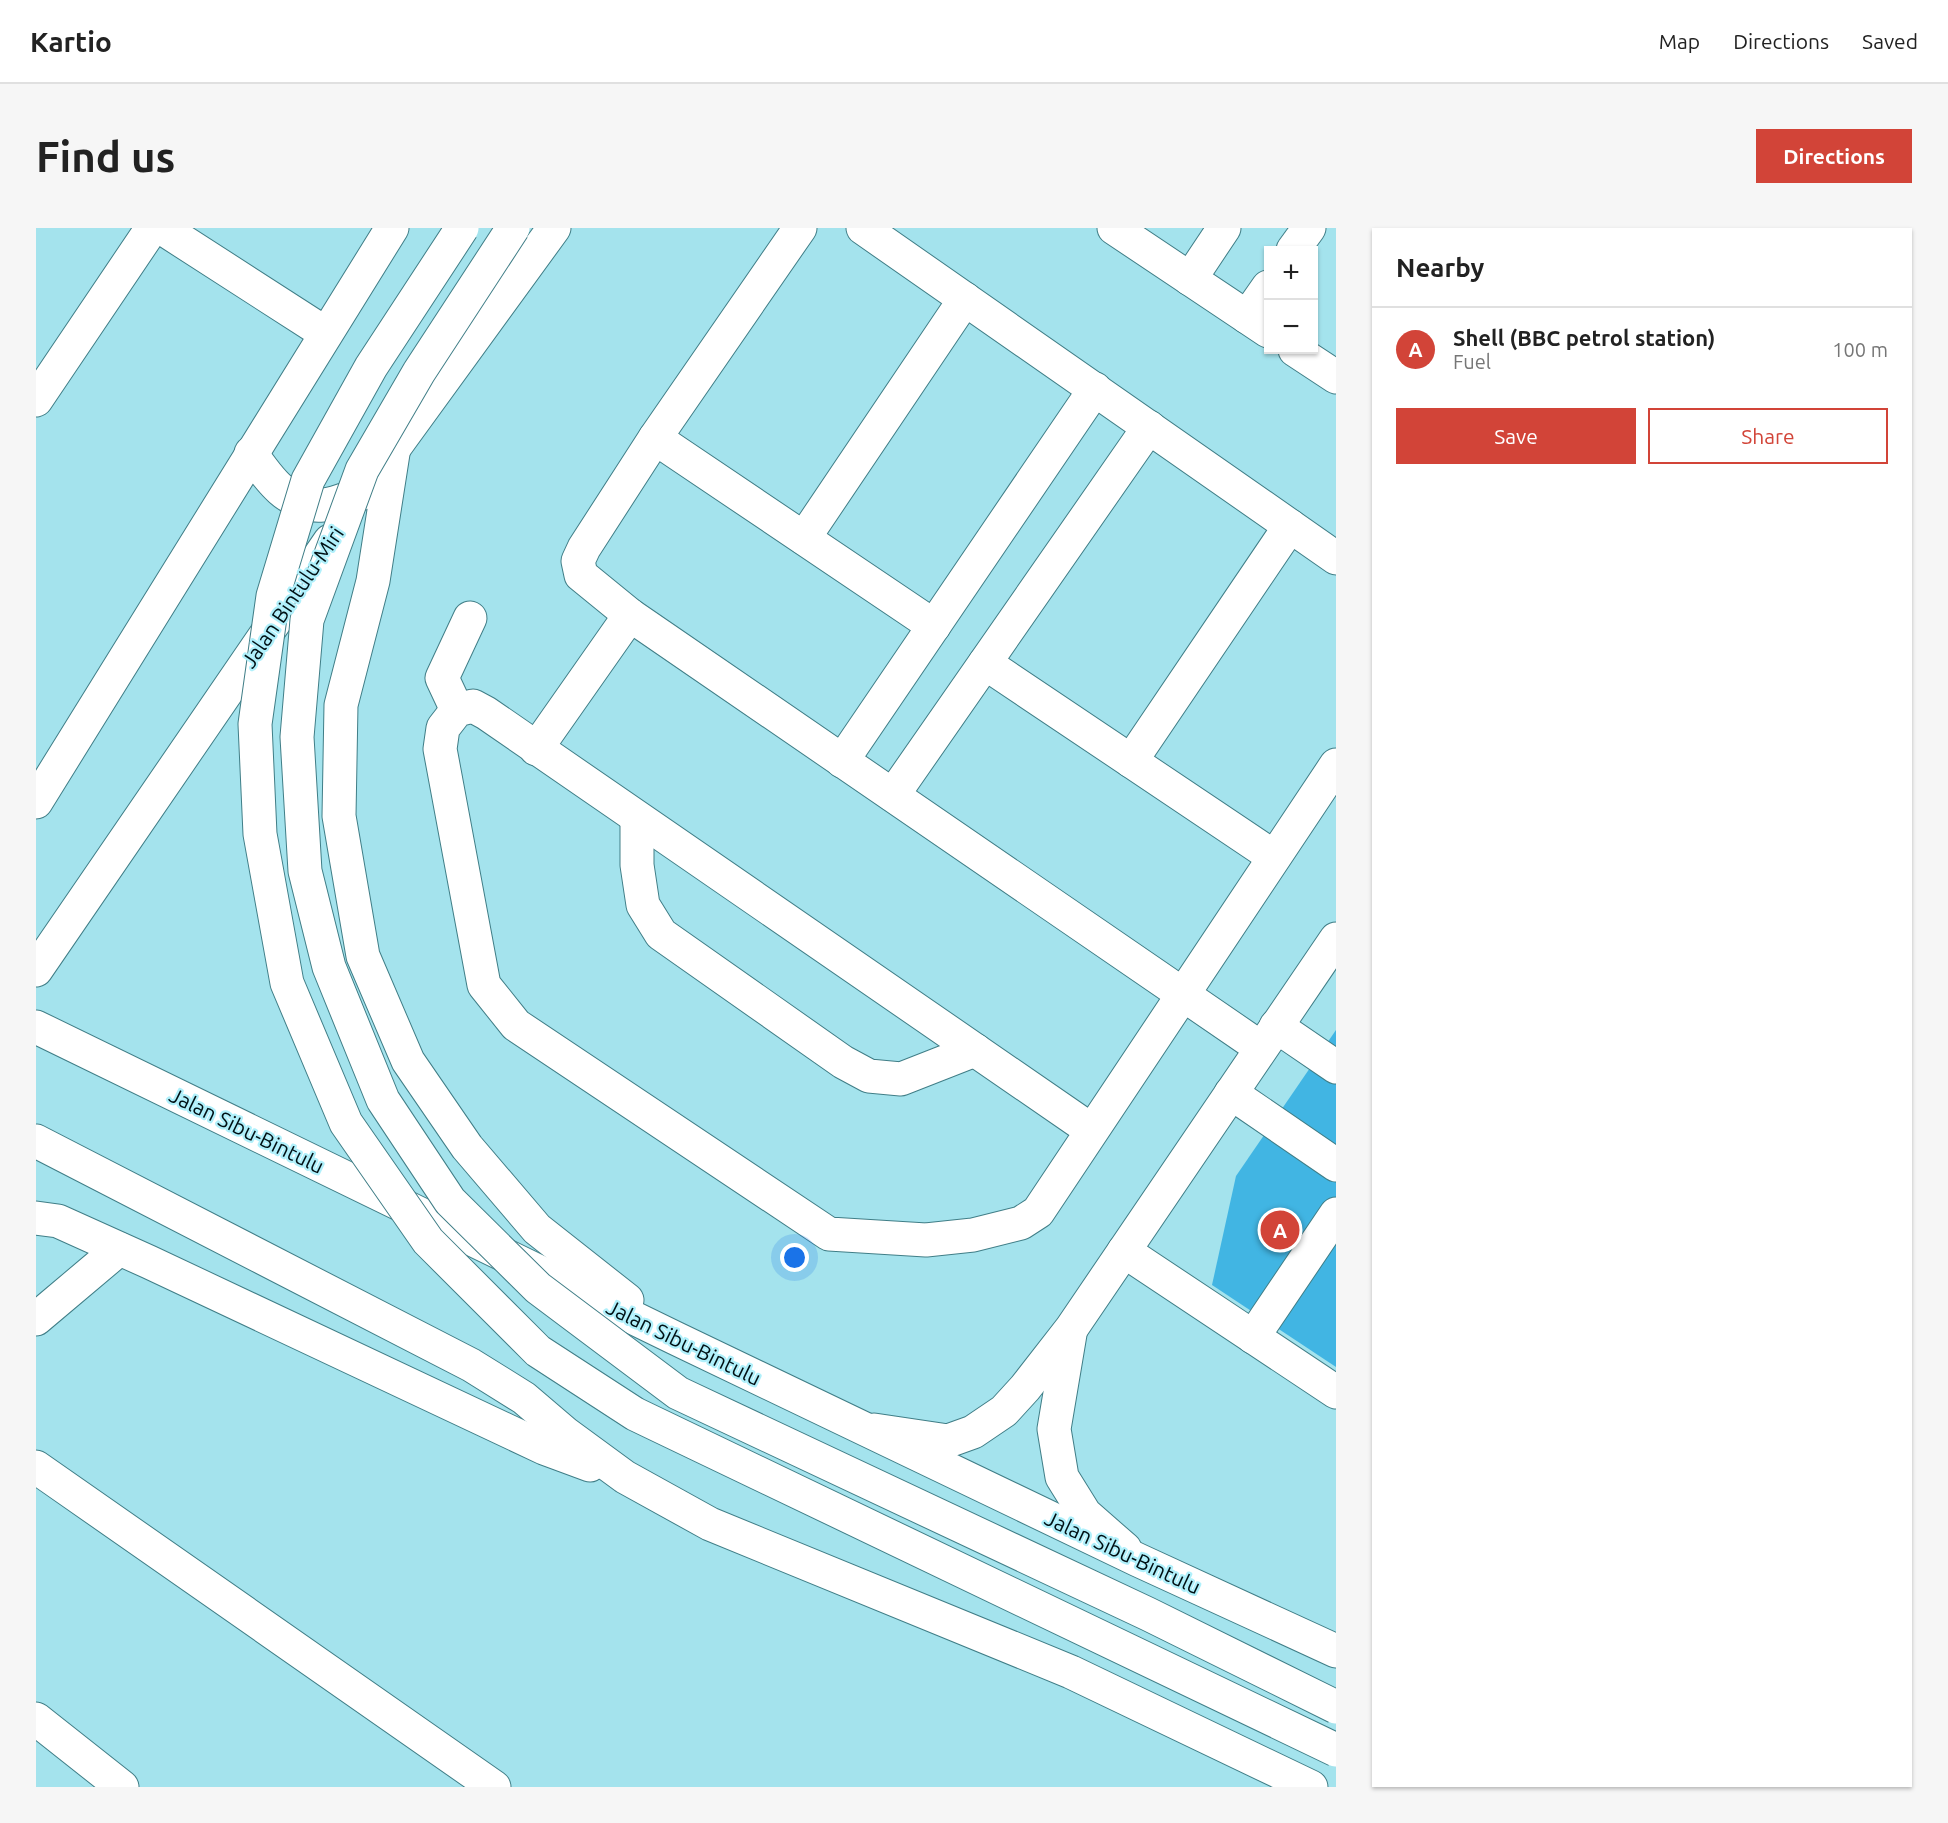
<!DOCTYPE html>
<meta charset="utf-8">
<style>
body{margin:0;font-family:Ubuntu,sans-serif;background:#f6f6f6;color:#222}
.controls{position:absolute;right:18px;top:18px;display:grid;overflow:hidden;border-radius:0px;box-shadow:0 2px 4px #0004}
.controls button{width:54px;height:54px;display:grid;place-items:center;padding:0;border:0;border-bottom:2px solid #e0e0e0;background:#fff;color:#222;font:30px sans-serif}
.you{position:absolute;left:759px;top:1030px;width:21px;height:21px;margin:-15px;border:4px solid #fff;border-radius:50%;background:#1a73e8;box-shadow:0 0 0 9px #1a73e833}
.badge{display:grid;place-items:center;width:39px;height:39px;border-radius:50%;background:#d24438;color:#fff;font-size:20px;font-weight:700}
.pin{position:absolute;translate:-50% -50%;border:3px solid #fff;box-shadow:0 2px 6px #0006}
.list{margin:0;padding:0;list-style:none}
h2{display:flex;justify-content:space-between;align-items:center;height:78px;margin:0;padding:0 24px;font-size:26px}
h2 small{font-size:20px;font-weight:400;color:#767676}
.list li{display:grid;grid-template-columns:39px 1fr auto;gap:18px;align-items:center;box-sizing:border-box;height:84px;padding:0 24px;border-top:2px solid #e0e0e0}
.list b{display:block;font-size:22px;white-space:nowrap}
.list p{margin:0;font-size:20px;white-space:nowrap;color:#767676}
.list em{font-size:20px;font-style:normal;color:#767676}
.actions{display:flex;gap:12px;padding:18px 24px}
.actions a{flex:1;padding:14px 0;border:2px solid #d24438;border-radius:0px;text-align:center;font-size:21px;color:#d24438}
.actions .main{background:#d24438;color:#fff}
.map{position:relative;flex:none;width:1300px;height:1559px;overflow:hidden;border-radius:0px}
header{display:flex;align-items:center;gap:36px;box-sizing:border-box;height:84px;padding:0 30px;background:#fff;border-bottom:2px solid #e0e0e0}
header strong{font-size:28px}
nav{display:flex;gap:33px;margin-inline-start:auto;font-size:21px}
.intro{display:flex;align-items:center;justify-content:space-between;box-sizing:border-box;height:144px;padding:0 36px}
h1{margin:0;font-size:42px}
.button{padding:15px 27px;border-radius:0px;background:#d24438;color:#fff;font-size:21px;font-weight:700}
main{display:flex;gap:36px;padding:0 36px}
aside{flex:1;background:#fff;border-radius:0px;box-shadow:0 2px 4px #0004}
.map>svg:first-child{display:block}
.building{fill:#41b5e3}
.lines{fill:none;stroke-linecap:round;stroke-linejoin:round}
.minor-casing{stroke:#407e87;stroke-width:35}
.major-casing{stroke:#407e87;stroke-width:35}
.minor{stroke:#fff;stroke-width:33}
.major{stroke:#fff;stroke-width:33}
.highway-bridge-casing{stroke:#407e87;stroke-width:35;stroke-linecap:butt}
.highway-bridge{stroke:#fff;stroke-width:33}
.labels{text-anchor:middle;dominant-baseline:central;stroke-width:4.5;stroke-linejoin:round;paint-order:stroke}
.street-label{font-size:21px;fill:#001014;stroke:#b0f0fb}
</style>
<header>
<strong>Kartio</strong>
<nav><a>Map</a><a>Directions</a><a>Saved</a></nav>
</header>
<div class="intro"><h1>Find us</h1><a class="button">Directions</a></div>
<main>
<div class="map">
<svg width="1300" height="1559" viewBox="0 0 1300 1559">
<rect width="100%" height="100%" fill="#a4e3ed"/>
<polygon class="building" points="1300,802 1300,1139 1176,1057 1200,948"/>
<g class="lines">
<defs>
<g id="minor">
<polyline points="126,0 289,105"/>
<polyline points="764,0 619,210 548,320 542,333 545,347 594,387 1225,820"/>
<polyline points="827,0 1300,330"/>
<polyline points="1078,0 1232,103"/>
<polyline points="1257,22 1273,0"/>
<polyline points="1154,51 1188,0"/>
<polyline points="1211,89 1232,59"/>
<polyline points="1259,122 1300,149"/>
<polyline points="0,172 116,0"/>
<polyline points="619,210 898,398"/>
<polyline points="768,310 929,71"/>
<polyline points="949,435 1238,629"/>
<polyline points="421,482 406,450 434,390"/>
<polyline points="500,521 594,387"/>
<polyline points="806,533 1059,161"/>
<polyline points="1095,533 1254,298"/>
<polyline points="857,567 1113,199"/>
<polyline points="601,591 601,637 607,677 625,706 807,834 833,848 865,851 939,822"/>
<polyline points="1240,798 1300,839"/>
<polyline points="1195,865 1300,937"/>
<polyline points="1055,902 450,485 437,478 421,482 407,500 404,521 448,757 480,797 793,1006 890,1012 937,1007 985,995 1002,984 1300,537"/>
<polyline points="1088,1023 1300,1164"/>
<polyline points="0,1091 83,1021"/>
<polyline points="1034,1106 1018,1201 1026,1249 1049,1286 1089,1321"/>
<polyline points="1217,1109 1300,986"/>
<polyline points="838,1202 912,1213 937,1204 968,1183 989,1160 1035,1101 1300,711"/>
<polyline points="0,1239 458,1559"/>
<polyline points="0,1491 86,1559"/>
</g>
<g id="major">
<polyline points="358,219 337,353 305,477 303,588 327,728 372,833 431,919 501,1001 591,1072"/>
<path d="M215 225C232 250 253 280 287 277 300 276 314 269 327 265"/>
<polyline points="345,238 518,0"/>
<polyline points="0,574 356,0"/>
<polyline points="0,742 294,313"/>
<polyline points="0,799 639,1110 1102,1332 1300,1423"/>
<polyline points="0,913 435,1137 488,1170 529,1205 589,1249 674,1296 1035,1444 1275,1559"/>
<polyline points="0,990 22,993 113,1034 508,1220 554,1237"/>
</g>
</defs>
<use href="#minor" class="minor-casing"/>
<use href="#major" class="major-casing"/>
<use href="#minor" class="minor"/>
<use href="#major" class="major"/>
<defs>
<g id="highway-bridge">
<polyline points="426,0 335,139 272,252 237,368 219,496 224,606 251,755 310,895 392,1013 502,1123 599,1186 1300,1522"/>
<polyline points="477,0 383,144 326,242 271,392 261,509 269,643 293,739 347,872 414,973 502,1060 642,1165 1112,1386 1300,1479"/>
</g>
</defs>
<use href="#highway-bridge" class="highway-bridge-casing"/>
<use href="#highway-bridge" class="highway-bridge"/>
</g>
<g class="labels">
<g class="street-label">
<text transform="translate(256 369) rotate(-56)">Jalan Bintulu-Miri</text>
<text transform="translate(211 902) rotate(26)">Jalan Sibu-Bintulu</text>
<text transform="translate(648 1114) rotate(26)">Jalan Sibu-Bintulu</text>
<text transform="translate(1087 1324) rotate(25)">Jalan Sibu-Bintulu</text>
</g>
</g>
</svg>
<div class="controls">
<button>+</button>
<button>−</button>
</div>
<div class="you"></div>
<div class="pin badge" style="left:1244px;top:1002px">A</div>
</div>
<aside>
<h2>Nearby<small></small></h2>
<ul class="list">
<li><span class="badge">A</span><div><b>Shell (BBC petrol station)</b><p>Fuel</p></div><em>100 m</em></li>
</ul>
<div class="actions"><a class="main">Save</a><a>Share</a></div>
</aside>
</main>
